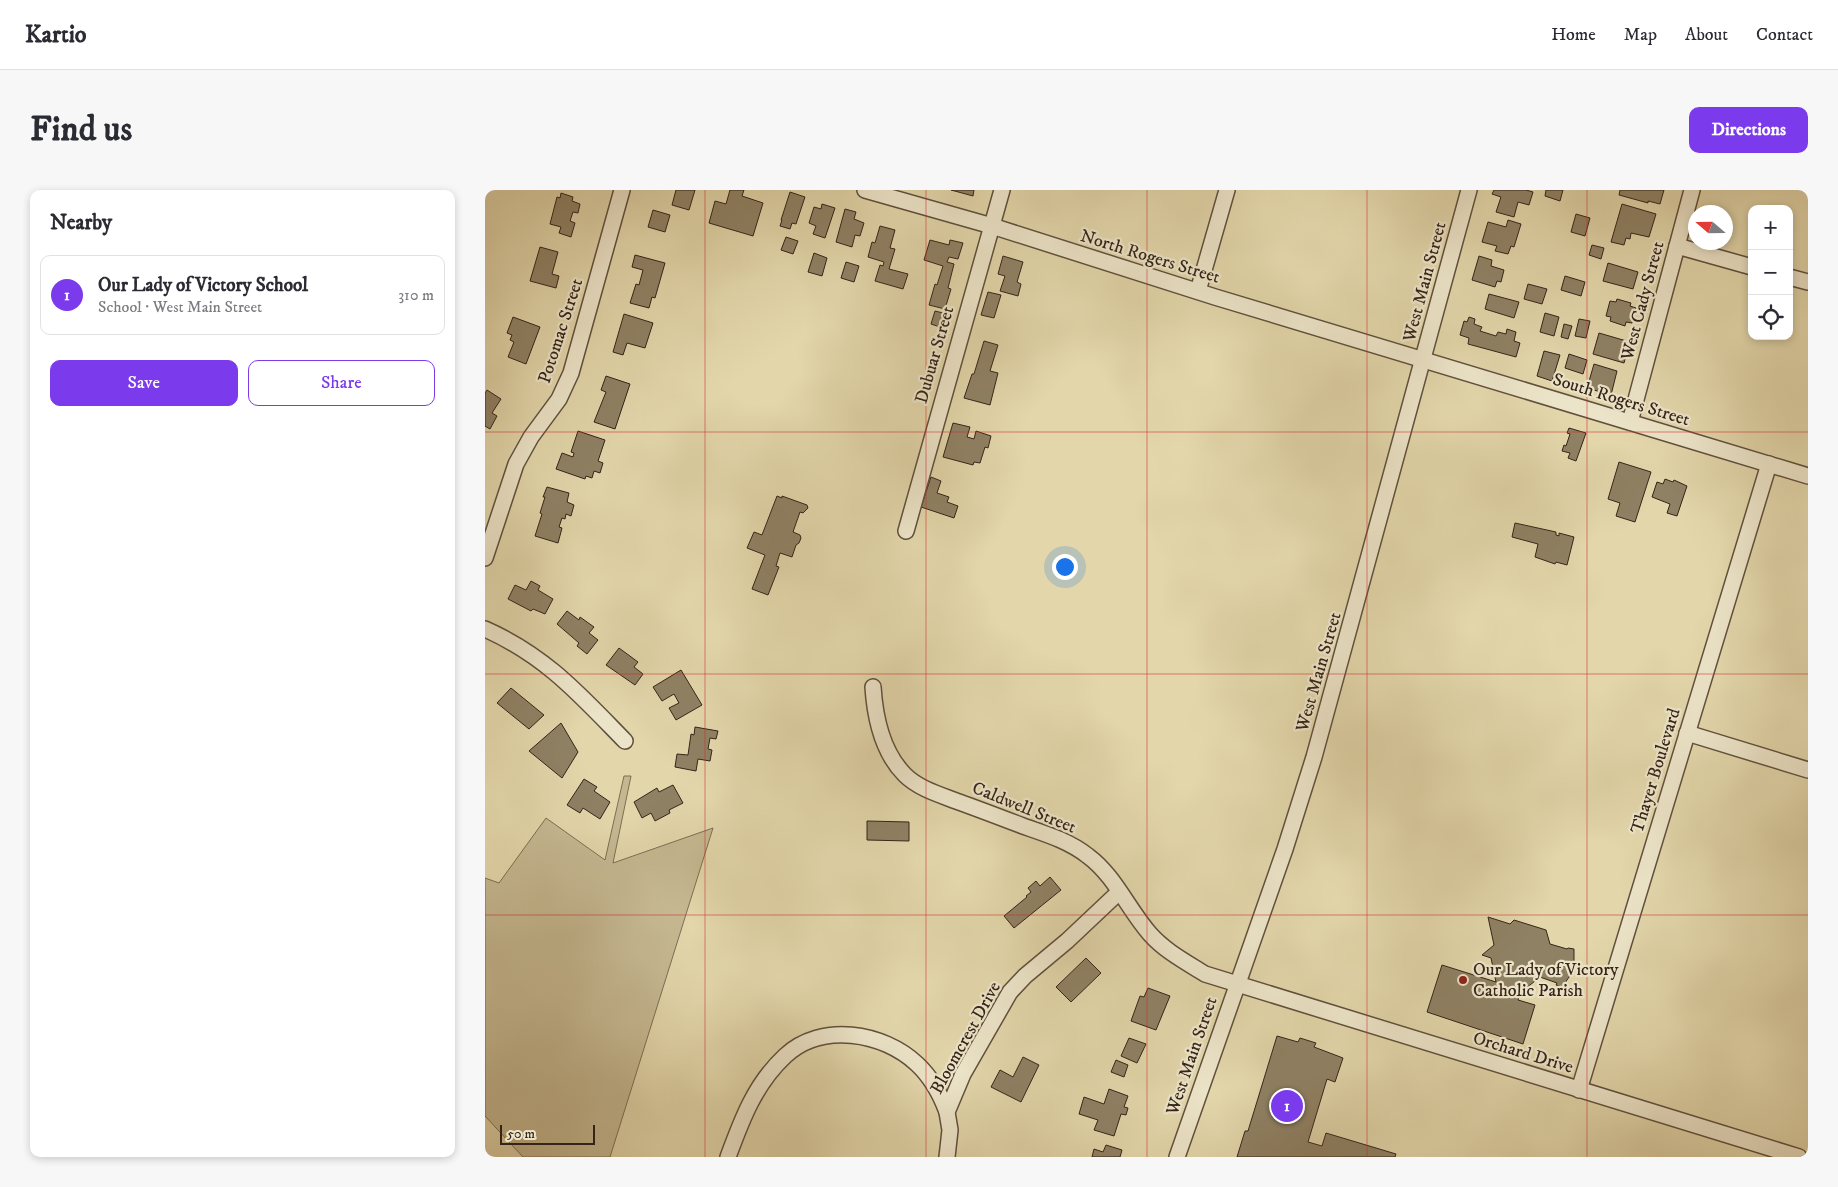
<!DOCTYPE html>
<meta charset="utf-8">
<style>
body{margin:0;font-family:"IM FELL DW Pica",serif;background:#f7f7f7;color:#2b2b33}
.controls{position:absolute;right:15px;top:15px;display:grid;overflow:hidden;border-radius:10px;box-shadow:0 2px 8px #0003}
.controls button{width:45px;height:45px;display:grid;place-items:center;padding:0;border:0;border-bottom:1px solid #e1e1e2;background:#fff;color:#2b2b33;font:25px sans-serif}
.compass{position:absolute;left:1203px;top:15px;width:45px;height:45px;border-radius:50%;background:#fff;box-shadow:0 2px 8px #0003;rotate:290deg}
.scale{position:absolute;left:15px;bottom:12px;width:95px;box-sizing:border-box;padding-left:5px;border:2px solid #352419;border-top:0;font-size:14px;line-height:18px;white-space:nowrap;color:#352419;-webkit-text-stroke:4px #ece4c8;paint-order:stroke}
.you{position:absolute;left:579px;top:376px;width:18px;height:18px;margin:-12px;border:4px solid #fff;border-radius:50%;background:#1a73e8;box-shadow:0 0 0 8px #1a73e833}
.badge{display:grid;place-items:center;width:32px;height:32px;border-radius:50%;background:#7c3aed;color:#fff;font-size:16px;font-weight:700}
.pin{position:absolute;translate:-50% -50%;border:2px solid #fff;box-shadow:0 1px 5px #0006}
.list{margin:0;padding:0;list-style:none}
h2{display:flex;justify-content:space-between;align-items:center;height:65px;margin:0;padding:0 20px;font-size:21px}
h2 small{font-size:16px;font-weight:400;color:#7c7c81}
.list li{display:grid;grid-template-columns:32px 1fr auto;gap:15px;align-items:center;box-sizing:border-box;height:80px;margin:0 10px 10px;padding:0 10px;border:1px solid #e1e1e2;border-radius:10px}
.list b{display:block;font-size:19px;white-space:nowrap}
.list p{margin:0;font-size:16px;white-space:nowrap;color:#7c7c81}
.list em{font-size:16px;font-style:normal;color:#7c7c81}
.actions{display:flex;gap:10px;padding:15px 20px}
.actions a{flex:1;padding:11px 0;border:1px solid #7c3aed;border-radius:10px;text-align:center;font-size:18px;color:#7c3aed}
.actions .main{background:#7c3aed;color:#fff}
.icon{flex:none;width:28px;height:28px;fill:none;stroke:currentColor;stroke-width:2;stroke-linecap:round;stroke-linejoin:round}
.map{position:relative;flex:none;width:1323px;height:967px;overflow:hidden;border-radius:10px}
header{display:flex;align-items:center;gap:30px;box-sizing:border-box;height:70px;padding:0 25px;background:#fff;border-bottom:1px solid #e1e1e2}
header strong{font-size:24px}
nav{display:flex;gap:28px;margin-inline-start:auto;font-size:18px}
.intro{display:flex;align-items:center;justify-content:space-between;box-sizing:border-box;height:120px;padding:0 30px}
h1{margin:0;font-size:35px}
.button{padding:12px 22px;border-radius:10px;background:#7c3aed;color:#fff;font-size:18px;font-weight:700}
main{display:flex;gap:30px;padding:0 30px}
aside{flex:1;background:#fff;border-radius:10px;box-shadow:0 2px 8px #0003}
.map>svg:first-child{display:block}
.green{fill:#c5b891;stroke:#7d6e55}
.building{fill:#8f8164;stroke:#352419}
.lines{fill:none;stroke-linecap:round;stroke-linejoin:round}
.minor-casing{stroke:#60503d;stroke-width:18}
.minor{stroke:#ece4c8;stroke-width:15}
.grid{fill:none;stroke:#d62828;stroke-width:1;stroke-opacity:0.55}
.poi-dot{fill:#8f2418;stroke:#ece4c8;stroke-width:2}
.labels{text-anchor:middle;dominant-baseline:central;stroke-width:4.5;stroke-linejoin:round;paint-order:stroke}
.street-label{font-size:18px;fill:#352419;stroke:#ece4c8}
.poi-label{font-size:18px;fill:#352419;stroke:#ece4c8;text-anchor:start}
</style>
<header>
<strong>Kartio</strong>
<nav><a>Home</a><a>Map</a><a>About</a><a>Contact</a></nav>
</header>
<div class="intro"><h1>Find us</h1><a class="button">Directions</a></div>
<main>
<aside>
<h2>Nearby<small></small></h2>
<ul class="list">
<li><span class="badge">1</span><div><b>Our Lady of Victory School</b><p>School · West Main Street</p></div><em>310 m</em></li>
</ul>
<div class="actions"><a class="main">Save</a><a>Share</a></div>
</aside>
<div class="map">
<svg width="1323" height="967" viewBox="0 0 1323 967">
<rect width="100%" height="100%" fill="#e2d6aa"/>
<filter id="stains"><feTurbulence type="fractalNoise" baseFrequency=".004" numOctaves="4"/><feColorMatrix values="0 0 0 0 .2 0 0 0 0 .09 0 0 0 0 .02 0 0 0 .5 -.17"/></filter>
<radialGradient id="worn" r=".72"><stop offset=".6" stop-color="#630" stop-opacity="0"/><stop offset="1" stop-color="#630" stop-opacity=".3"/></radialGradient>
<polygon class="green" points="139,586 146,586 128,673 228,638 125,967 38,967 0,926 0,688 14,693 61,628 120,670"/>
<g class="building">
<polygon points="191,0 210,0 204,20 187,15"/>
<polygon points="245,0 259,0 257,6 278,13 268,46 224,33 230,11 241,14"/>
<polygon points="466,0 489,0 488,6"/>
<polygon points="1009,0 1041,0 1048,2 1044,15 1033,12 1029,27 1011,22 1016,7 1007,4"/>
<polygon points="1061,0 1078,0 1075,11 1060,6"/>
<polygon points="1135,0 1179,0 1175,14 1163,11 1163,13 1134,5"/>
<polygon points="305,2 320,7 311,34 307,33 305,39 295,36 297,30 296,30"/>
<polygon points="76,3 88,7 87,11 95,14 93,23 88,22 85,31 90,33 86,47 74,43 76,37 65,34 72,7 75,8"/>
<polygon points="337,14 350,18 340,48 328,44 331,36 324,33 329,17 336,19"/>
<polygon points="1137,14 1171,24 1164,47 1146,43 1145,49 1141,48 1139,55 1126,52"/>
<polygon points="360,19 371,22 369,29 379,33 375,46 370,45 367,57 351,52"/>
<polygon points="168,20 185,25 180,42 163,37"/>
<polygon points="1091,24 1105,28 1100,46 1086,42"/>
<polygon points="1023,30 1036,34 1029,57 1026,56 1023,64 1010,61 1012,56 997,52 1003,32 1021,37"/>
<polygon points="395,36 410,40 405,58 410,59 404,79 423,84 418,99 390,91 395,75 398,76 399,72 383,67 387,52 390,53"/>
<polygon points="301,47 313,51 308,64 296,60"/>
<polygon points="445,50 464,55 465,50 478,53 473,69 464,67 462,72 469,74 463,98 466,99 460,119 444,115 450,94 452,95 458,76 439,70"/>
<polygon points="1107,55 1119,58 1116,69 1104,65"/>
<polygon points="55,57 73,62 67,84 74,86 71,98 45,91"/>
<polygon points="329,63 342,68 337,86 323,82"/>
<polygon points="150,65 180,73 170,108 167,107 164,118 145,113 151,94 154,95 158,80 147,77"/>
<polygon points="518,66 538,72 532,92 536,94 533,106 515,101 520,86 513,84"/>
<polygon points="994,66 1007,70 1006,76 1019,80 1016,92 1012,91 1010,97 987,90"/>
<polygon points="361,72 374,76 369,92 356,88"/>
<polygon points="1123,73 1153,82 1148,99 1118,91"/>
<polygon points="1080,86 1100,92 1096,106 1076,100"/>
<polygon points="1043,94 1062,99 1057,114 1039,109"/>
<polygon points="503,102 516,105 509,128 496,125"/>
<polygon points="1004,104 1034,112 1029,128 1000,119"/>
<polygon points="1132,109 1146,113 1145,116 1151,118 1147,133 1141,132 1140,136 1125,131 1126,127 1121,126 1125,111 1131,112"/>
<polygon points="450,121 462,124 458,138 446,134"/>
<polygon points="1060,123 1074,127 1069,146 1055,142"/>
<polygon points="139,124 168,133 160,158 142,153 138,165 128,162"/>
<polygon points="28,127 55,137 41,174 23,167 29,152 25,150 27,145 22,143"/>
<polygon points="984,127 990,129 989,134 997,137 995,141 1011,146 1013,142 1021,144 1022,139 1031,142 1029,151 1035,153 1031,167 983,154 984,148 975,145 979,131 982,132"/>
<polygon points="1094,129 1105,131 1101,148 1090,146"/>
<polygon points="1079,134 1087,136 1083,149 1076,147"/>
<polygon points="1114,143 1145,152 1139,173 1108,164"/>
<polygon points="499,151 513,155 505,181 513,183 505,215 479,208 487,184 489,184"/>
<polygon points="1059,161 1075,165 1067,191 1052,186"/>
<polygon points="1084,164 1102,170 1098,184 1080,178"/>
<polygon points="1109,174 1132,181 1126,205 1102,198"/>
<polygon points="121,186 145,194 130,239 109,232 121,202 116,200"/>
<polygon points="2,200 16,209 7,223 12,226 5,239 0,236 0,203"/>
<polygon points="468,233 485,237 482,247 489,249 491,241 506,246 503,258 500,257 495,273 489,272 488,275 458,267"/>
<polygon points="1084,238 1101,243 1091,271 1083,268 1085,263 1077,261 1079,255 1081,256 1085,244 1082,243"/>
<polygon points="93,241 120,250 113,271 118,273 115,283 109,281 107,288 101,286 100,289 71,279 77,263 88,267 89,263 86,262"/>
<polygon points="1134,272 1166,282 1150,332 1131,326 1135,313 1123,309"/>
<polygon points="446,287 456,291 452,303 464,307 462,312 473,316 469,328 436,317"/>
<polygon points="1180,289 1188,292 1189,290 1202,296 1192,326 1182,323 1185,314 1167,307 1172,292 1178,294"/>
<polygon points="62,297 84,303 82,312 89,315 86,326 81,324 80,329 77,328 74,337 77,338 73,353 50,346 57,324 55,323 60,307 58,307"/>
<polygon points="292,306 297,308 297,306 322,315 323,318 318,323 315,322 308,342 315,345 316,348 314,353 311,355 307,367 295,363 291,376 294,377 283,405 267,399 280,365 262,358 269,342 277,345"/>
<polygon points="1030,333 1071,342 1071,345 1074,346 1074,343 1089,347 1082,375 1071,372 1070,374 1050,367 1053,354 1027,347"/>
<polygon points="46,391 55,396 53,400 68,409 60,424 48,419 46,421 23,409 30,395 41,400"/>
<polygon points="82,421 94,430 95,427 109,437 104,443 113,450 102,464 92,456 94,453 72,434"/>
<polygon points="134,458 153,472 149,477 158,484 150,495 121,475"/>
<polygon points="196,480 217,515 191,530 184,518 194,513 189,504 177,511 168,497"/>
<polygon points="26,498 59,525 44,539 12,513"/>
<polygon points="76,533 93,562 77,588 44,561"/>
<polygon points="210,537 233,541 231,549 225,548 223,559 227,560 225,571 213,569 211,581 190,577 192,564 203,565 206,544 209,545"/>
<polygon points="99,589 112,597 109,601 125,612 115,629 98,618 95,623 82,615"/>
<polygon points="188,595 198,613 184,620 185,623 170,631 166,623 157,628 149,612 172,598 174,602"/>
<polygon points="382,631 424,632 424,651 382,650"/>
<polygon points="565,687 576,700 529,738 519,726 542,707 541,706 546,702 543,698 551,691 555,696"/>
<polygon points="1003,727 1025,734 1029,730 1061,740 1065,754 1082,759 1083,758 1089,759 1089,780 1077,797 1071,795 1072,793 1055,787 1035,803 1033,810 1050,815 1038,854 942,822 957,775 1011,792 1006,768 997,765 1009,755"/>
<polygon points="601,768 616,783 586,812 571,797"/>
<polygon points="663,798 685,806 671,840 646,831 655,806 659,807"/>
<polygon points="792,846 813,852 815,848 831,853 829,857 858,868 850,892 842,889 823,952 837,956 841,943 911,964 910,967 752,967 760,941 763,941"/>
<polygon points="644,848 661,854 652,873 636,866"/>
<polygon points="538,867 554,875 536,912 506,897 515,880 528,887"/>
<polygon points="631,870 643,875 639,887 626,882"/>
<polygon points="624,899 643,906 639,917 643,918 641,925 636,924 629,946 609,940 613,930 594,924 599,907 619,914"/>
<polygon points="621,955 637,960 635,967 607,967 609,959 618,962"/>
</g>
<g class="lines">
<defs>
<g id="minor">
<polyline points="380,0 507,36 730,107 1323,286"/>
<polyline points="1192,56 1267,77"/>
<polyline points="1304,87 1323,92"/>
<polyline points="713,101 742,0"/>
<polyline points="1145,232 1207,0"/>
<polyline points="421,341 517,0"/>
<polyline points="0,368 31,274 46,247 74,209 86,183 137,0"/>
<path d="M0 439C61 466 95 505 140 551"/>
<path d="M388 497C390 528 398 563 420 585 434 599 456 605 474 612 496 620 517 628 538 636 561 644 584 651 603 666 630 686 643 719 665 744 680 761 701 772 720 784L1314 967"/>
<polyline points="1202,543 1323,580"/>
<polyline points="1094,900 1284,274"/>
<path d="M243 967C257 929 270 894 300 866 336 832 398 842 432 874 446 887 455 903 462 922"/>
<polyline points="462,967 465,940 462,922 478,884 525,802 540,786 582,751 634,702"/>
<polyline points="692,967 800,659 829,567 984,0"/>
</g>
</defs>
<use href="#minor" class="minor-casing"/>
<use href="#minor" class="minor"/>
</g>
<path class="grid" d="M220 0V967M441 0V967M662 0V967M882 0V967M1102 0V967M0 242H1323M0 484H1323M0 725H1323"/>
<circle class="poi-dot" cx="978" cy="790" r="5"/>
<g class="labels">
<g class="street-label">
<text transform="translate(665 67) rotate(17)">North Rogers Street</text>
<text transform="translate(940 92) rotate(-75)">West Main Street</text>
<text transform="translate(1158 111) rotate(-75)">West Cady Street</text>
<text transform="translate(76 141) rotate(-72)">Potomac Street</text>
<text transform="translate(450 165) rotate(-74)">Dubuar Street</text>
<text transform="translate(1136 210) rotate(17)">South Rogers Street</text>
<text transform="translate(834 482) rotate(-74)">West Main Street</text>
<text transform="translate(1171 581) rotate(-73)">Thayer Boulevard</text>
<text transform="translate(539 618) rotate(22)">Caldwell Street</text>
<text transform="translate(481 848) rotate(-61)">Bloomcrest Drive</text>
<text transform="translate(1038 863) rotate(17)">Orchard Drive</text>
<text transform="translate(707 866) rotate(-71)">West Main Street</text>
</g>
<g class="poi-label">
<text x="988" y="780">Our Lady of Victory<tspan x="988" dy="21">Catholic Parish</tspan></text>
</g>
</g>
<rect width="100%" height="100%" filter="url(#stains)"/>
<rect width="100%" height="100%" fill="url(#worn)"/>
</svg>
<div class="controls">
<button>+</button>
<button>−</button>
<button><svg class="icon" aria-label="locate" viewBox="0 0 24 24"><circle cx="12" cy="12" r="6"/><path d="M12 2v4M12 18v4M2 12h4M18 12h4"/></svg></button>
</div>
<svg class="compass" viewBox="-18 -18 36 36"><path d="M0-13l5 13h-10z" fill="#e53935"/><path d="M0 13l5-13h-10z" fill="#7c7c81"/></svg>
<div class="scale">50 m</div>
<div class="you"></div>
<div class="pin badge" style="left:802px;top:916px">1</div>
</div>
</main>
